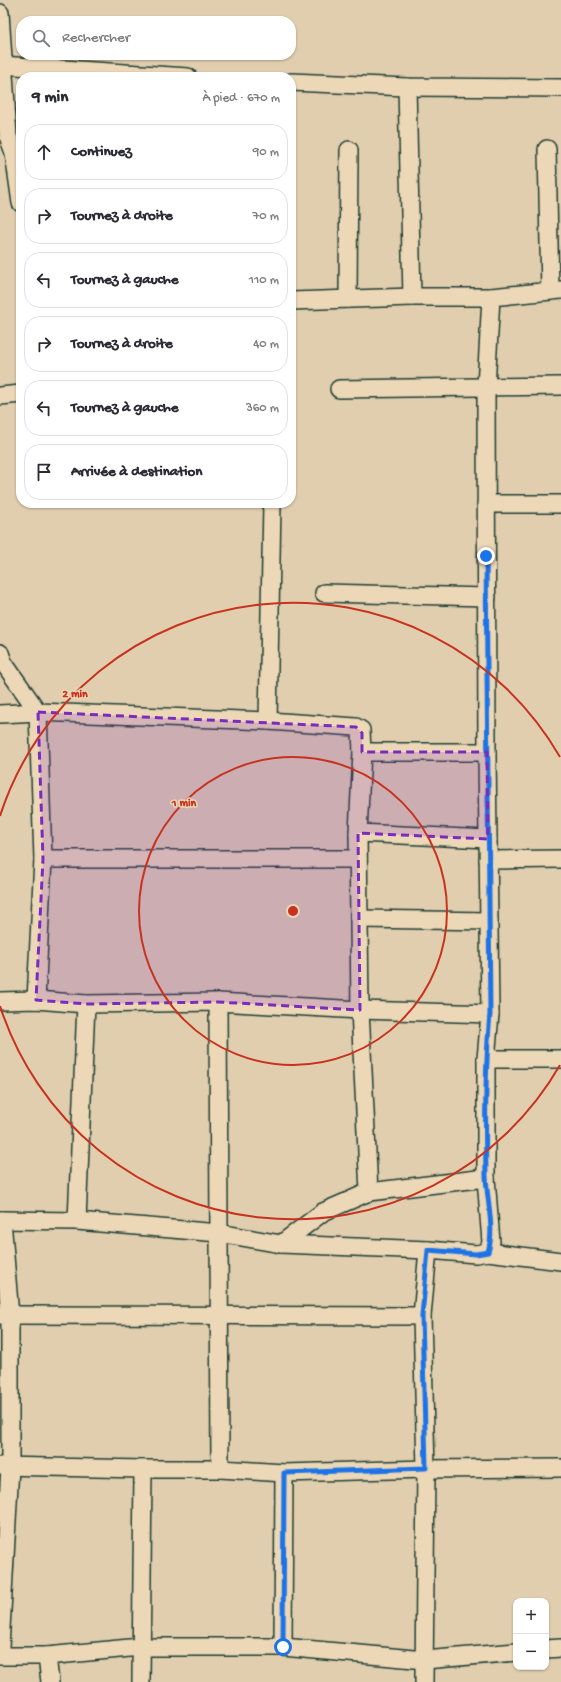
<!DOCTYPE html>
<html lang="fr">
<meta charset="utf-8">
<style>
body{margin:0;font-family:"Gochi Hand",sans-serif;background:#f2f2f3;color:#2b2b33}
.controls{position:absolute;right:12px;bottom:12px;display:grid;overflow:hidden;border-radius:8px;box-shadow:0 1px 3px #0004}
.controls button{width:36px;height:36px;display:grid;place-items:center;padding:0;border:0;border-bottom:1px solid #e1e1e2;background:#fff;color:#2b2b33;font:20px sans-serif}
.stop{position:absolute;width:12px;height:12px;margin:-9px;border:3px solid #1a73e8;border-radius:50%;background:#fff}
.stop.end{background:#1a73e8;border-color:#fff;box-shadow:0 1px 4px #0008}
.list{margin:0;padding:0;list-style:none}
h2{display:flex;justify-content:space-between;align-items:center;height:52px;margin:0;padding:0 16px;font-size:17px}
h2 small{font-size:13px;font-weight:400;color:#7c7c81}
.list li{display:grid;grid-template-columns:26px 1fr auto;gap:12px;align-items:center;box-sizing:border-box;height:56px;margin:0 8px 8px;padding:0 8px;border:1px solid #e1e1e2;border-radius:16px}
.list b{display:block;font-size:15px;white-space:nowrap}
.list em{font-size:13px;font-style:normal;color:#7c7c81}
.icon{flex:none;width:22px;height:22px;fill:none;stroke:currentColor;stroke-width:2;stroke-linecap:round;stroke-linejoin:round}
.map{position:relative;flex:none;width:561px;height:1682px;overflow:hidden}
.search{position:absolute;background:#fff;box-shadow:0 1px 3px #0004;left:16px;top:16px;width:280px;height:44px;display:flex;align-items:center;gap:10px;box-sizing:border-box;padding:0 14px;border-radius:16px;color:#7c7c81;font-size:15px}
.panel{position:absolute;background:#fff;box-shadow:0 1px 3px #0004;left:16px;top:72px;width:280px;height:436px;border-radius:16px}
.map>svg:first-child{display:block}
.lines{fill:none;stroke-linecap:round;stroke-linejoin:round}
.minor-casing{stroke:#1f3d34;stroke-width:20}
.minor{stroke:#ecd7b6;stroke-width:17}
.route{stroke:#1a73e8;stroke-width:5}
.marked{fill:#7b2cbf;fill-opacity:0.2;stroke:#7b2cbf;stroke-width:3;stroke-dasharray:8 5;stroke-linejoin:round}
.ring{fill:none;stroke:#c8321e;stroke-width:2}
.centre{fill:#c8321e;stroke:#ecd7b6;stroke-width:2}
.ring-label{font-size:12px;text-anchor:middle;font-weight:bold;fill:#c8321e;stroke:#ecd7b6;stroke-width:3;stroke-linejoin:round;paint-order:stroke}
</style>
<div class="map">
<svg width="561" height="1682" viewBox="0 0 561 1682">
<rect width="100%" height="100%" fill="#e0ceae"/>
<filter id="ink" filterUnits="userSpaceOnUse"><feTurbulence type="fractalNoise" baseFrequency=".025" numOctaves="2"/><feDisplacementMap in="SourceGraphic" scale="8" xChannelSelector="R" yChannelSelector="G"/><feConvolveMatrix kernelMatrix="1 2 1 2 8 2 1 2 1" color-interpolation-filters="sRGB"/></filter>
<g filter="url(#ink)">
<g class="lines">
<defs>
<g id="minor">
<polyline points="0,13 8,136 14,153 21,203"/>
<polyline points="0,65 188,77"/>
<polyline points="291,82 407,87 561,88"/>
<polyline points="407,87 412,297"/>
<polyline points="547,149 550,291"/>
<polyline points="348,299 349,150"/>
<polyline points="291,301 412,297 491,297"/>
<polyline points="339,389 561,386"/>
<polyline points="0,396 21,394"/>
<polyline points="486,504 561,504"/>
<polyline points="324,593 487,597"/>
<polyline points="0,653 3,662 38,712 43,859 36,1000"/>
<polyline points="0,714 38,712 268,721 356,727 361,730 362,752 358,833 360,1010 369,1192"/>
<polyline points="268,721 272,503"/>
<polyline points="362,752 487,752"/>
<polyline points="358,833 488,839"/>
<polyline points="43,859 358,859"/>
<polyline points="488,860 561,859"/>
<polyline points="360,919 489,921"/>
<polyline points="0,1001 36,1000 86,1004 218,1002 360,1010 490,1014"/>
<polyline points="218,1002 220,1469"/>
<polyline points="486,1059 561,1059"/>
<polyline points="0,1220 77,1221 219,1233 281,1244 428,1250"/>
<polyline points="77,1221 86,1004"/>
<polyline points="281,1244 323,1212 369,1192 486,1178"/>
<polyline points="488,1252 561,1261"/>
<polyline points="0,1315 422,1316"/>
<polyline points="0,1466 143,1469 220,1469 284,1473 426,1469 561,1468"/>
<polyline points="0,1647 10,1467 10,1316 2,1220"/>
<polyline points="283,1647 284,1473"/>
<polyline points="546,1649 561,1648"/>
<polyline points="0,1656 47,1656"/>
<polyline points="50,1682 47,1656 140,1647 283,1647 425,1660 516,1652"/>
<polyline points="141,1682 143,1469"/>
<polyline points="424,1682 426,1469 422,1316 428,1250 476,1254 488,1252 491,1242 486,1178 486,1059 490,1014 487,752 486,387 491,297 561,290"/>
</g>
</defs>
<use href="#minor" class="minor-casing"/>
<use href="#minor" class="minor"/>
</g>
</g>
<g class="lines" filter="url(#ink)">
<path class="route" d="M283 1647 284 1473 426 1468 422 1316 428 1250 476 1254 488 1252C495 1229 487 1201 486 1176 485 1122 485 1068 490 1014L486 556"/>
</g>
<path class="marked" d="M38 712 356 727 362 733V752H487L488 839 358 833 360 1010 218 1002 86 1004 36 1000 43 859Z"/>
<g class="ring">
<circle cx="293" cy="911" r="154"/>
<path d="M560 1065A308 308 0 0 1 0 1006M0 816A308 308 0 0 1 560 757"/>
</g>
<circle cx="293" cy="911" r="6" class="centre"/>
<g class="ring-label">
<text x="75" y="697">2 min</text>
<text x="184" y="806">1 min</text>
</g>
</svg>
<div class="controls">
<button>+</button>
<button>−</button>
</div>
<div class="stop" style="left:283px;top:1647px"></div>
<div class="stop end" style="left:486px;top:556px"></div>
<div class="search"><svg class="icon" aria-label="search" viewBox="0 0 24 24"><circle cx="10" cy="10" r="6"/><path d="M15 15l6 6"/></svg>Rechercher</div>
<section class="panel">
<h2>9 min<small>À pied · 670 m</small></h2>
<ul class="list">
<li><svg class="icon" aria-label="ahead" viewBox="0 0 24 24"><path d="M12 20V5M6 11l6-6 6 6"/></svg><div><b>Continuez</b></div><em>90 m</em></li>
<li><svg class="icon" aria-label="right" viewBox="0 0 24 24"><path d="M7 20v-9h11M14 6l5 5-5 5"/></svg><div><b>Tournez à droite</b></div><em>70 m</em></li>
<li><svg class="icon" aria-label="left" viewBox="0 0 24 24"><path d="M17 20v-9H6M10 6l-5 5 5 5"/></svg><div><b>Tournez à gauche</b></div><em>110 m</em></li>
<li><svg class="icon" aria-label="right" viewBox="0 0 24 24"><path d="M7 20v-9h11M14 6l5 5-5 5"/></svg><div><b>Tournez à droite</b></div><em>40 m</em></li>
<li><svg class="icon" aria-label="left" viewBox="0 0 24 24"><path d="M17 20v-9H6M10 6l-5 5 5 5"/></svg><div><b>Tournez à gauche</b></div><em>360 m</em></li>
<li><svg class="icon" aria-label="arrive" viewBox="0 0 24 24"><path d="M6 21V4h12l-3 4 3 4H6"/></svg><div><b>Arrivée à destination</b></div></li>
</ul>
</section>
</div>
